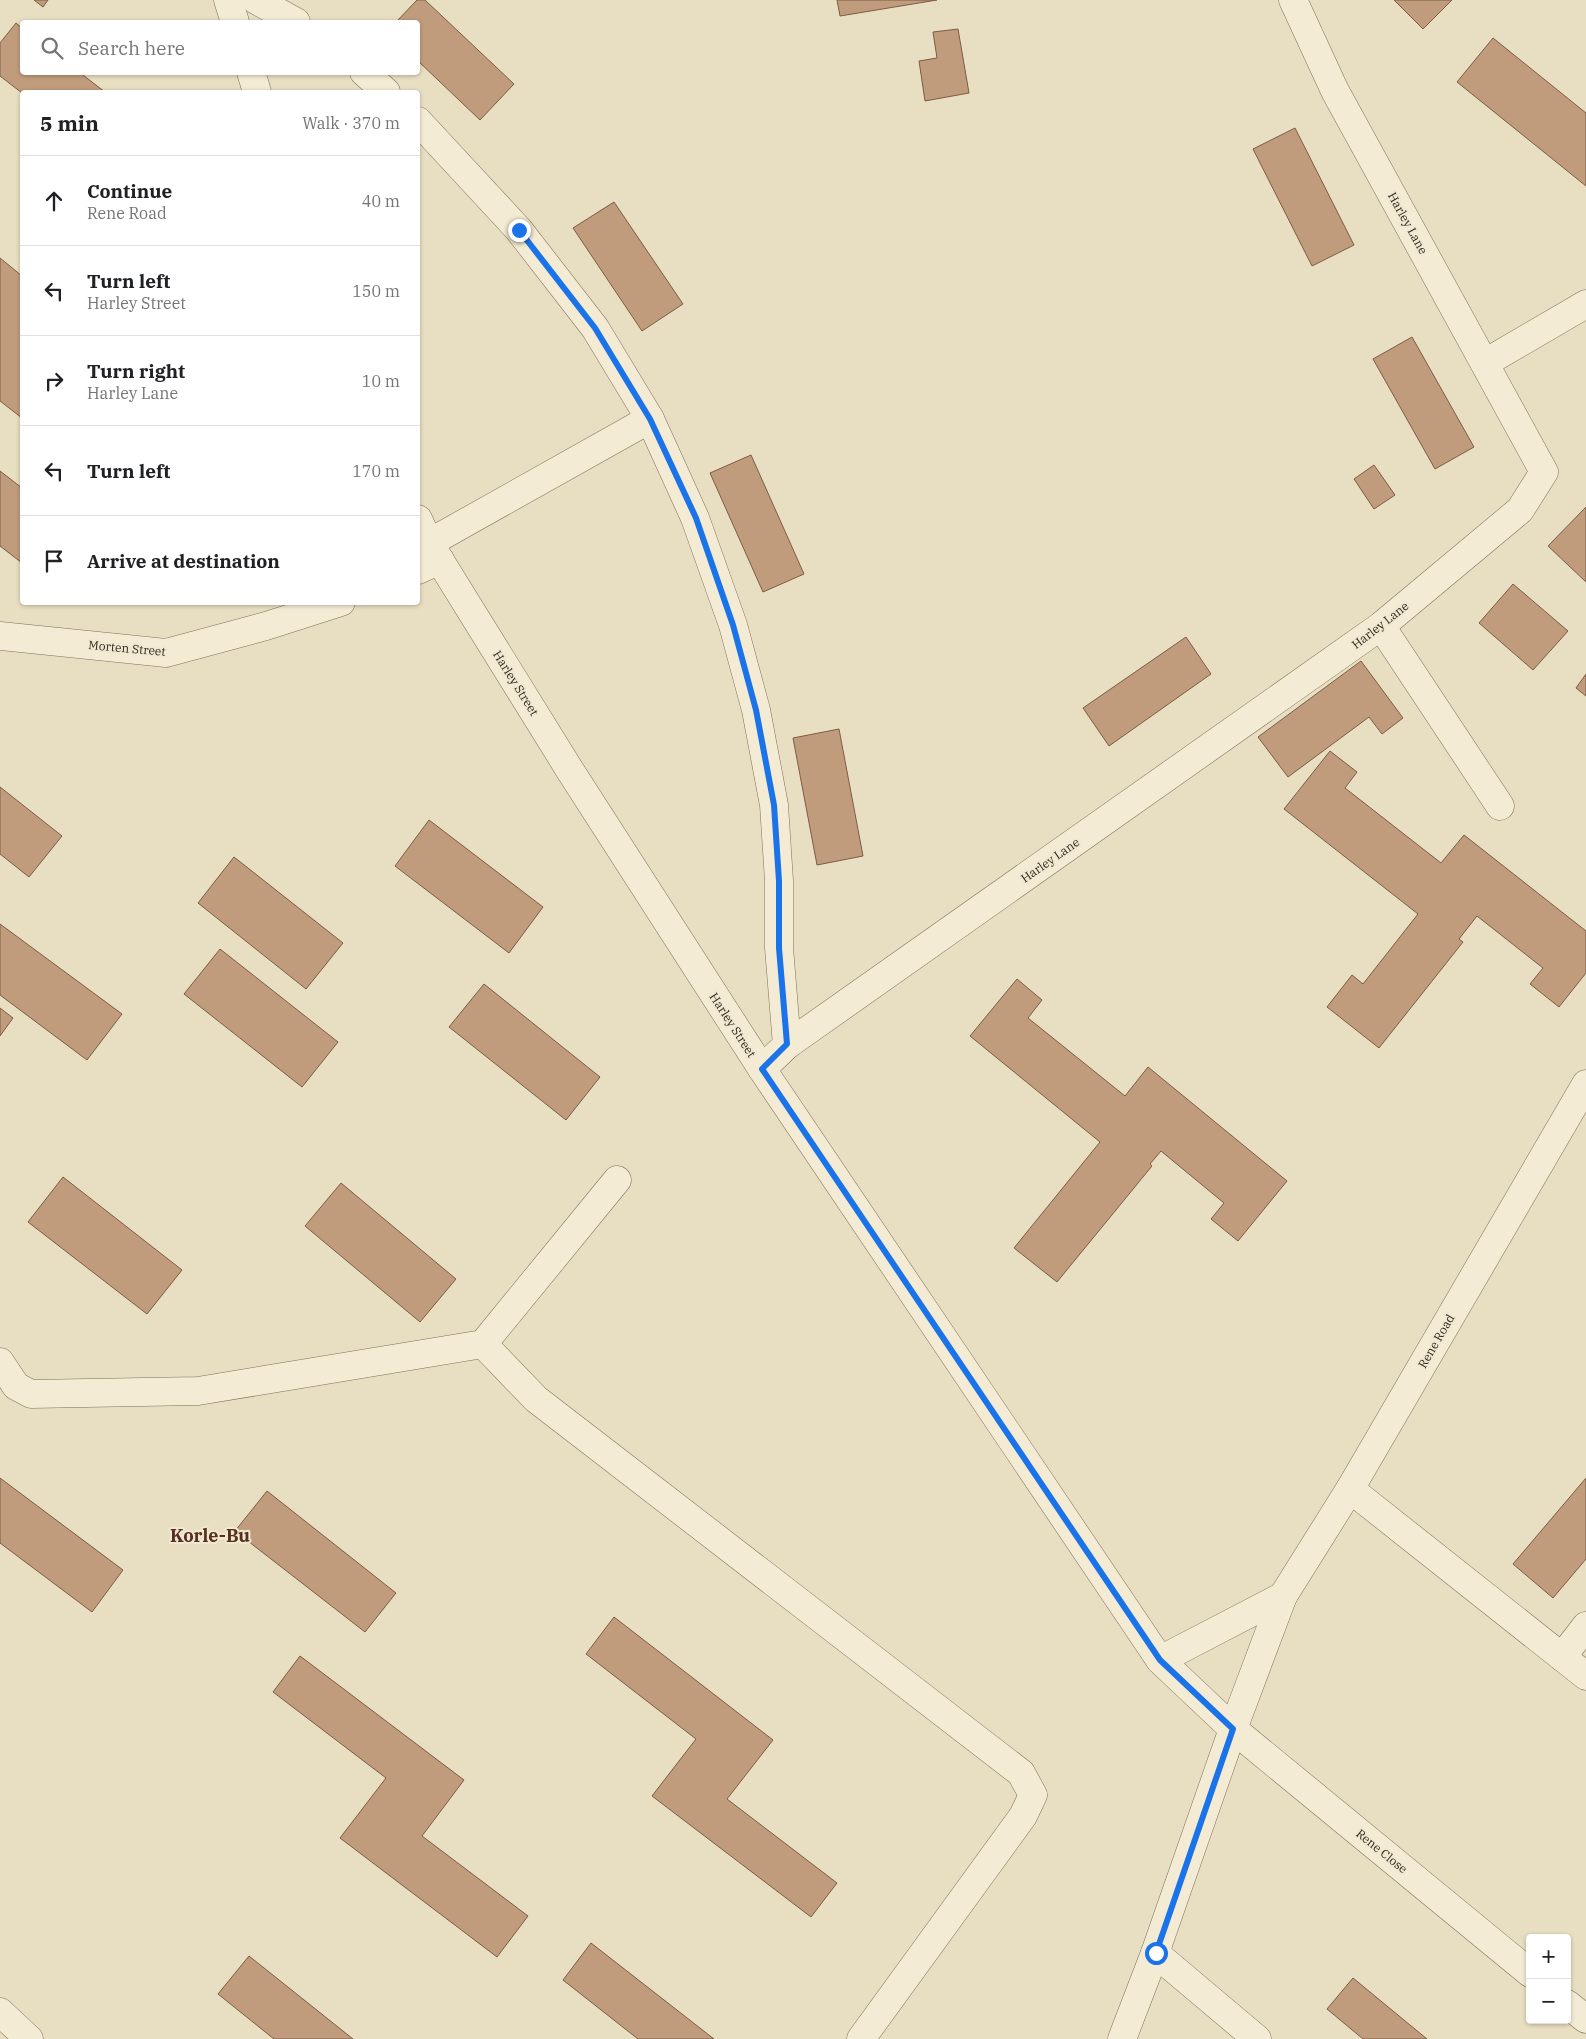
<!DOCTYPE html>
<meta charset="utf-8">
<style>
body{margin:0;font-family:"IBM Plex Serif",serif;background:#f6f6f6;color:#202124}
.controls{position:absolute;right:15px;bottom:15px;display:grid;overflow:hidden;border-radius:5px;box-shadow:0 1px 4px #0004}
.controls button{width:45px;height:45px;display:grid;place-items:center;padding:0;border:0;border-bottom:1px solid #e0e0e0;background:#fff;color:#202124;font:25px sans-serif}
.stop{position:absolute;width:15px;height:15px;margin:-11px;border:4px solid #1a73e8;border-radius:50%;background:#fff}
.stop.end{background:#1a73e8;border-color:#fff;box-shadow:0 1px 5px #0008}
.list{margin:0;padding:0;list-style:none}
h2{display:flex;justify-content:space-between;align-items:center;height:65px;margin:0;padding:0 20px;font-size:21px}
h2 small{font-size:16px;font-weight:400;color:#757577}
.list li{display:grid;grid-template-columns:32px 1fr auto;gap:15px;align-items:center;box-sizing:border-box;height:90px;padding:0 20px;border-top:1px solid #e0e0e0}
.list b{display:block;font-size:19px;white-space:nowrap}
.list p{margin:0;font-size:16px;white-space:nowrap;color:#757577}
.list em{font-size:16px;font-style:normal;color:#757577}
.icon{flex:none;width:28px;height:28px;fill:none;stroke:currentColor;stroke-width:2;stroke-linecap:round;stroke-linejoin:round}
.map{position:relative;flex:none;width:1586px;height:2039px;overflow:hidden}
.search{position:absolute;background:#fff;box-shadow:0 1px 4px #0004;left:20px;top:20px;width:400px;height:55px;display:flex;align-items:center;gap:12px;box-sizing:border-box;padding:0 18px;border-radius:5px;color:#757577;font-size:19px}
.panel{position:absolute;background:#fff;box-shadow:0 1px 4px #0004;left:20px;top:90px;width:400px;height:515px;border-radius:5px}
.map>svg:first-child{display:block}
.building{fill:#c19c7c;stroke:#7c5c44}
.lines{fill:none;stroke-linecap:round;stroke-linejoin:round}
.minor-casing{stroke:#7f705c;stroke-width:29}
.minor{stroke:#f4ebd4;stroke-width:28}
.route{stroke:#1a73e8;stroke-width:6}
.labels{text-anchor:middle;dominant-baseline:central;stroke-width:4;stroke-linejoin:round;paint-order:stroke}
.street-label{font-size:12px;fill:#31281e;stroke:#f0e8d1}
.district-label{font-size:18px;font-weight:bold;fill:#583023;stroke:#f0e8d1}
</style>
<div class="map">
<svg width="1586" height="2039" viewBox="0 0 1586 2039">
<rect width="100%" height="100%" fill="#e8dec2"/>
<g class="building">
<polygon points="34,0 48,0 43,7"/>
<polygon points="417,0 425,0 514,84 480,120 418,61 418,22 396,22"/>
<polygon points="837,0 937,0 840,16"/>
<polygon points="1394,0 1452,0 1423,29"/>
<polygon points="16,23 22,28 22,72 79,72 105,92 22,93 0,76 0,43"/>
<polygon points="958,29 969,93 925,101 919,61 937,58 933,32"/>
<polygon points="1493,38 1586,113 1586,186 1457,82"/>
<polygon points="1295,128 1354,245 1312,266 1253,149"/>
<polygon points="614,202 683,304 642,331 573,228"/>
<polygon points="0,258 22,276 22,418 0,401"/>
<polygon points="1412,337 1474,447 1435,469 1373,359"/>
<polygon points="751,455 804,574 763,592 710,473"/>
<polygon points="1374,465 1395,495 1374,509 1354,479"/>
<polygon points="0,471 22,488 22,563 0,546"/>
<polygon points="1586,507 1586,582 1548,546"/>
<polygon points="1513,584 1568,631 1533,670 1479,623"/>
<polygon points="1186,637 1211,674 1109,746 1083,708"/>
<polygon points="1361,661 1403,718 1382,734 1369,717 1288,777 1258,737"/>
<polygon points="1586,674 1586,696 1576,688"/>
<polygon points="839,729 863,856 817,865 793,738"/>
<polygon points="1330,751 1357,772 1345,788 1441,863 1464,835 1586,931 1586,973 1559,1007 1530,984 1543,968 1477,916 1459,939 1463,942 1379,1048 1327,1007 1352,975 1363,984 1418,914 1284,809"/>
<polygon points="0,787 62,836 29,877 0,854"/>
<polygon points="429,820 543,907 509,953 395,866"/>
<polygon points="234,857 343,943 306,989 198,903"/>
<polygon points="0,924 122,1014 87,1060 0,995"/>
<polygon points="220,949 338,1042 302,1087 184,994"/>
<polygon points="1017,979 1042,1000 1028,1018 1125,1096 1148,1067 1287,1181 1238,1241 1211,1219 1224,1203 1161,1151 1150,1164 1152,1166 1057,1282 1014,1248 1100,1142 970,1036"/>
<polygon points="484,984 600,1077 566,1120 449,1027"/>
<polygon points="0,1008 13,1018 0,1036"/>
<polygon points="63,1177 182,1270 147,1314 28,1222"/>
<polygon points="341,1183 456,1279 420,1322 305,1226"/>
<polygon points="0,1478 123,1570 92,1612 0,1543"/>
<polygon points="1586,1478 1586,1559 1553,1598 1513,1564"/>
<polygon points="267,1491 396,1593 365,1632 235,1531"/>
<polygon points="614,1617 773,1740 727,1799 837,1883 811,1917 652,1796 696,1739 586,1654"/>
<polygon points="300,1656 464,1780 422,1836 528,1916 497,1957 340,1838 386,1778 273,1692"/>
<polygon points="591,1943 714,2039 638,2039 563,1980"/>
<polygon points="249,1956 353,2039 274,2039 218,1994"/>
<polygon points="1353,1978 1427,2039 1363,2039 1327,2009"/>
</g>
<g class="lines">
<defs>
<g id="minor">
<polyline points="228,0 235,22"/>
<polyline points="256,0 296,22"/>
<polyline points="251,72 257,92"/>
<polyline points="364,72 386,92"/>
<polyline points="418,121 519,230 595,328 650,419 695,518 733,625 756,710 774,805 779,881 779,948 787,1045"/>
<polyline points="1485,363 1586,304"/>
<polyline points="418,519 429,543 571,772 762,1069 1160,1660 1233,1729 1530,1973"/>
<polyline points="429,543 650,419"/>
<polyline points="418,570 440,560"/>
<polyline points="1381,626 1500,806"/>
<polyline points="0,636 166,653 266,626 341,602"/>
<polyline points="762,1069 787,1045 1381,626 1520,510 1544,472 1335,91 1293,0"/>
<polyline points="483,1344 536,1399 1021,1773 1033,1795 1023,1816 861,2039"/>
<polyline points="0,1362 16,1386 31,1394 198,1391 483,1344 617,1180"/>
<polyline points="1350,1489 1586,1676"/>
<polyline points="1562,1657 1586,1626"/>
<polyline points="1160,1660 1283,1596"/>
<polyline points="1155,1953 1257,2039"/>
<polyline points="1567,2004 1586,2019"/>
<polyline points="0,2012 29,2039"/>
<polyline points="1122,2039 1155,1953 1233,1729 1283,1596 1350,1489 1586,1084"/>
</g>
</defs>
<use href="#minor" class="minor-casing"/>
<use href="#minor" class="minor"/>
</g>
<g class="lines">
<polyline class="route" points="519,230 595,328 650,419 696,518 733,625 756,710 774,805 779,881 779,948 787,1044 762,1069 1160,1660 1233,1729 1156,1953"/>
</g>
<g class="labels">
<g class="street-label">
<text transform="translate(1408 223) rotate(61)">Harley Lane</text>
<text transform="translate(1380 625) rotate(-38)">Harley Lane</text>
<text transform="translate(127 648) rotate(5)">Morten Street</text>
<text transform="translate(516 683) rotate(58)">Harley Street</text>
<text transform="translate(1050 860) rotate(-35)">Harley Lane</text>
<text transform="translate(733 1025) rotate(57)">Harley Street</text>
<text transform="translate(1436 1341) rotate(-60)">Rene Road</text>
<text transform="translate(1382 1851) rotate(39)">Rene Close</text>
</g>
<g class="district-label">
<text x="210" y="1535">Korle-Bu</text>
</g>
</g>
</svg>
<div class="controls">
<button>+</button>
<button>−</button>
</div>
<div class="stop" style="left:1156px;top:1953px"></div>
<div class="stop end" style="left:519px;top:230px"></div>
<div class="search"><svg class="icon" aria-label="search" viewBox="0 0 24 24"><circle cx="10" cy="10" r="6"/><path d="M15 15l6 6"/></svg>Search here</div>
<section class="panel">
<h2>5 min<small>Walk · 370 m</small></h2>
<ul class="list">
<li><svg class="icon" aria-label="ahead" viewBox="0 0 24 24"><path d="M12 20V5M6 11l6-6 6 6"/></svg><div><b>Continue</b><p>Rene Road</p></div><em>40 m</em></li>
<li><svg class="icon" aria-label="left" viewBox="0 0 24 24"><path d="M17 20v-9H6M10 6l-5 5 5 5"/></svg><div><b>Turn left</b><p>Harley Street</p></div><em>150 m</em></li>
<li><svg class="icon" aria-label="right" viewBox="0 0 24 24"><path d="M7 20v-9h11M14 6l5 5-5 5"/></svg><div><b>Turn right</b><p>Harley Lane</p></div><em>10 m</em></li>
<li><svg class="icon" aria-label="left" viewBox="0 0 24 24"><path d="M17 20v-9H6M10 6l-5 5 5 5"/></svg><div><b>Turn left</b></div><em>170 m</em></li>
<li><svg class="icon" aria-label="arrive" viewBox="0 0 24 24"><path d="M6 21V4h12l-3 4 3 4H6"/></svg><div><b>Arrive at destination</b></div></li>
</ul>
</section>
</div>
